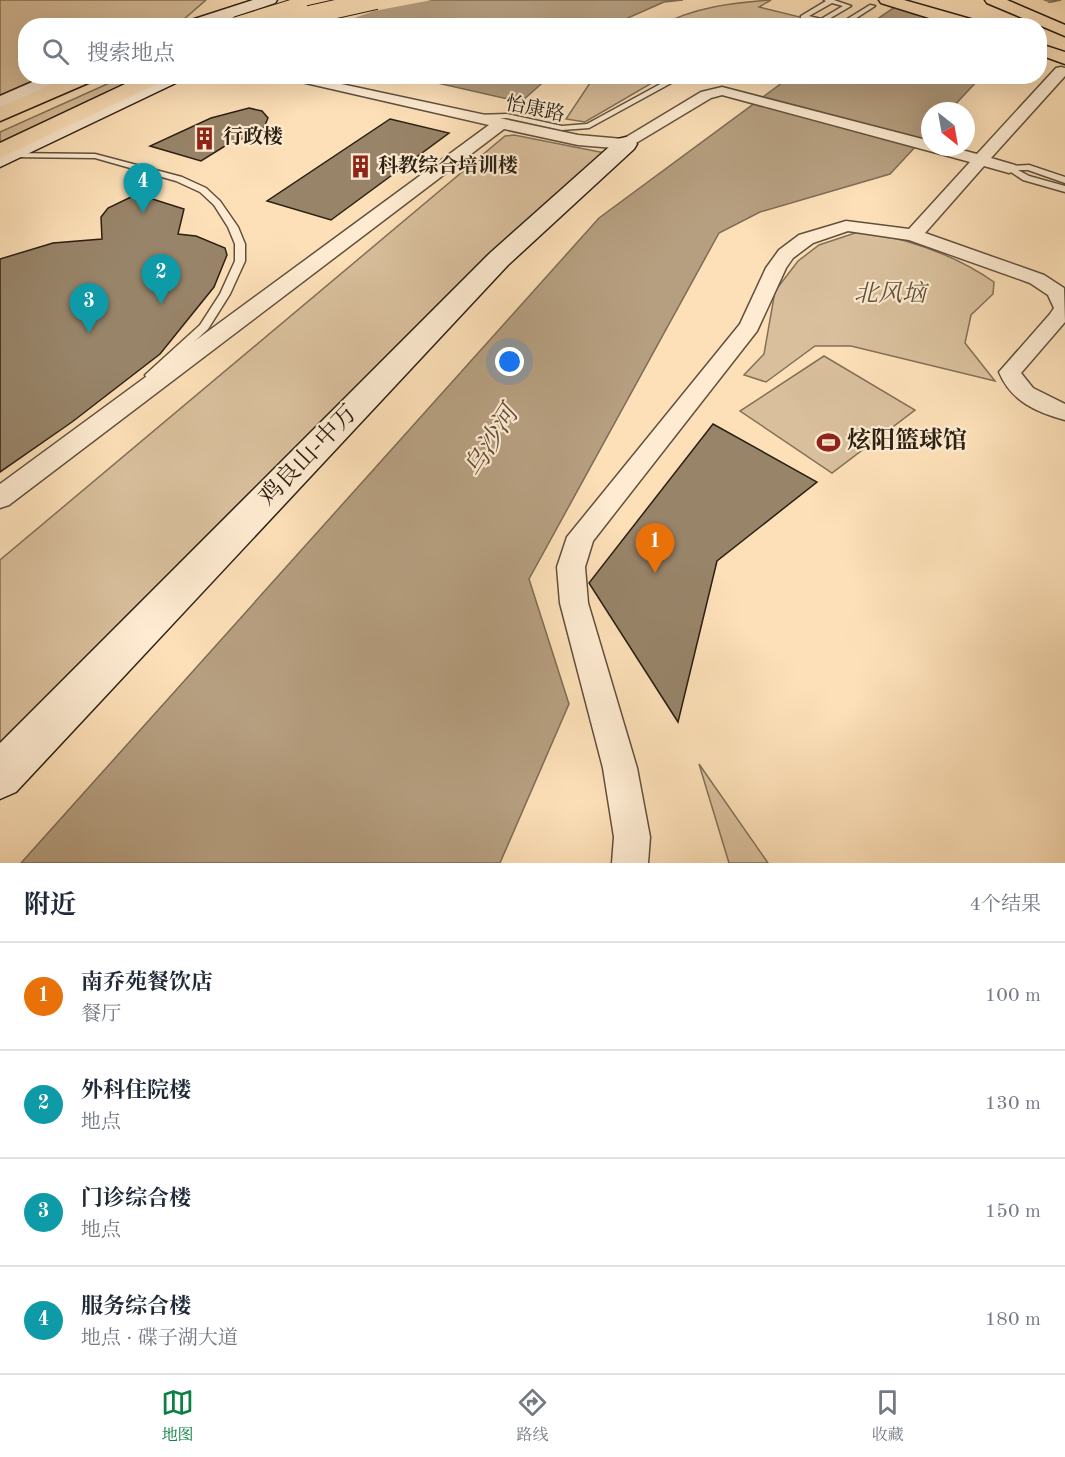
<!DOCTYPE html>
<html lang="zh">
<meta charset="utf-8">
<style>
body{margin:0;font-family:"Old Standard TT","Noto Serif SC",serif;background:#f6f6f7;color:#1f2937}
.compass{position:absolute;left:921px;top:102px;width:54px;height:54px;border-radius:50%;background:#fff;box-shadow:0 6px 24px #0002;rotate:149deg}
.you{position:absolute;left:510px;top:362px;width:21px;height:21px;margin:-15px;border:4px solid #fff;border-radius:50%;background:#1a73e8;box-shadow:0 0 0 9px #1a73e833}
.badge{display:grid;place-items:center;width:39px;height:39px;border-radius:50%;background:#0b8043;color:#fff;font-size:20px;font-weight:700}
.pin{position:absolute;translate:-50% -50px;filter:drop-shadow(0 2px 3px #0008)}
.pin::after{content:'';position:absolute;top:32px;width:21px;height:18px;background:inherit;clip-path:polygon(0 0,100% 0,50% 100%)}
.list{margin:0;padding:0;list-style:none}
h2{display:flex;justify-content:space-between;align-items:center;height:78px;margin:0;padding:0 24px;font-size:26px}
h2 small{font-size:20px;font-weight:400;color:#747a83}
.list li{display:grid;grid-template-columns:39px 1fr auto;gap:18px;align-items:center;box-sizing:border-box;height:108px;padding:0 24px;border-top:2px solid #e0e1e3}
.list b{display:block;font-size:22px;white-space:nowrap}
.list p{margin:0;font-size:20px;white-space:nowrap;color:#747a83}
.list em{font-size:20px;font-style:normal;color:#747a83}
.icon{flex:none;width:33px;height:33px;fill:none;stroke:currentColor;stroke-width:2;stroke-linecap:round;stroke-linejoin:round}
.map{position:relative;flex:none;width:1065px;height:863px;overflow:hidden}
.search{position:absolute;background:#fff;box-shadow:0 6px 24px #0002;left:18px;right:18px;top:18px;height:66px;display:flex;align-items:center;gap:15px;box-sizing:border-box;padding:0 21px;border-radius:24px;color:#747a83;font-size:22px}
.sheet{height:510px;background:#fff}
nav{display:flex;justify-content:space-around;align-items:center;box-sizing:border-box;height:84px;border-top:2px solid #e0e1e3;background:#fff;font-size:16px;color:#747a83}
nav a{display:grid;justify-items:center;gap:3px}
nav .on{color:#0b8043}
.map>svg:first-child{display:block}
.green{fill:#d9bf9c;stroke:#827058;stroke-width:1.5}
.water{fill:#b69f80;stroke:#7e6c55;stroke-width:1.5}
.pier{fill:#fde0b8}
.building{fill:#988469;stroke:#2b2014;stroke-width:1.5}
.lines{fill:none;stroke-linecap:round;stroke-linejoin:round}
.lane-casing{stroke:#60503d;stroke-width:3}
.street-casing{stroke:#60503d;stroke-width:3}
.secondary-casing{stroke:#2b2014;stroke-width:3}
.highway-casing{stroke:#2b2014;stroke-width:3}
.lane{fill:#feebd1;fill-rule:evenodd}
.street{fill:#feebd1;fill-rule:evenodd}
.secondary{fill:#feebd1;fill-rule:evenodd}
.highway{fill:#fde0b8;fill-rule:evenodd}
.highway-bridge-casing{stroke:#2b2014;stroke-width:20;stroke-linecap:butt}
.highway-bridge{stroke:#fde0b8;stroke-width:18}
.labels{text-anchor:middle;dominant-baseline:central;stroke-width:4.5;stroke-linejoin:round;paint-order:stroke}
.far-street-label{font-size:20px;fill:#2b2014;stroke:#feebd1}
.far-poi-label{font-size:20px;font-weight:bold;fill:#2b2014;stroke:#feebd1;text-anchor:start}
.park-label{font-size:24px;font-style:italic;fill:#5f503d;stroke:#feebd1}
.poi-label{font-size:24px;font-weight:bold;fill:#2b2014;stroke:#feebd1;text-anchor:start}
.street-label{font-size:24px;fill:#2b2014;stroke:#feebd1}
.water-label{font-size:26px;font-style:italic;fill:#5c4c3a;stroke:#feebd1}
</style>
<div class="map">
<svg width="1065" height="863" viewBox="0 0 1065 863">
<rect width="100%" height="100%" fill="#fde0b8"/>
<filter id="stains"><feTurbulence type="fractalNoise" baseFrequency=".00333" numOctaves="4"/><feColorMatrix values="0 0 0 0 .2 0 0 0 0 .09 0 0 0 0 .02 0 0 0 .5 -.17"/></filter>
<radialGradient id="worn" r=".72"><stop offset=".6" stop-color="#630" stop-opacity="0"/><stop offset="1" stop-color="#630" stop-opacity=".3"/></radialGradient>
<g class="green">
<polygon points="0,0 206,0 184,19 168,25 26,26 26,76 52,77 0,99"/>
<path d="M771 0 759 7 812 20 808 23 819 25 659 26C695 7 731 3 771 0Z"/>
<polygon points="594,77 646,77 657,80 585,122 566,119"/>
<polygon points="116,80 135,84 0,146 0,132"/>
<polygon points="514,135 605,153 0,752 0,560 505,136"/>
<path d="M861 231C908 239 954 254 994 282L993 294 971 315 965 343 995 381 851 346H815L766 382 744 375 764 354 775 291 798 261 819 245Z"/>
<polygon points="824,356 915,410 832,473 740,411"/>
<polygon points="699,764 768,863 729,863"/>
</g>
<g class="water">
<polygon points="376,0 683,0 664,2 612,25 317,26"/>
<polygon points="918,0 1061,0 986,16 981,25 867,26 892,9"/>
<polygon points="411,77 549,76 549,77 521,102"/>
<polygon points="790,77 981,77 949,111 930,111 930,131 890,174 760,212 719,233 529,579 569,704 500,863 21,863 599,218"/>
</g>
<g class="pier">
<polygon points="366,0 432,0 374,11 332,26 314,26 313,21"/>
<polygon points="908,0 1043,0 1053,5 988,19 985,26 955,25 889,7"/>
</g>
<g class="building">
<polygon points="249,108 262,111 268,118 263,130 225,146 201,161 150,146 211,118"/>
<polygon points="390,119 449,133 331,220 267,201"/>
<polygon points="133,196 143,196 184,209 178,234 196,236 225,248 227,255 214,287 160,354 72,422 0,472 0,259 53,243 102,239 101,217 108,208"/>
<polygon points="713,424 817,482 717,561 678,722 589,583"/>
</g>
<g class="lines">
<defs>
<g id="lane">
<path d="M824 0H834L851 6 822 23 801 18V16L826 1ZM832 3 843 6 821 19 809 16Z"/>
<polygon points="870,5 875,6 844,26 836,26"/>
<polygon points="675,76 684,76 589,128 562,130 507,118 476,119 472,117 476,115 507,114 562,126 587,124"/>
<polygon points="8,153 95,154 182,177 206,188 220,201 238,227 245,244 245,261 230,294 208,329 155,378 147,378 145,375 200,325 220,294 235,261 235,244 228,227 214,205 200,192 176,181 95,158 11,157 8,157"/>
<polygon points="1029,165 1065,177 1065,183 1028,170 1018,170 1029,176 1065,186 1065,192 1023,180 1005,168 1009,166"/>
</g>
<path id="street" d="M1061 67 1065 68V76L991 158 1015 165 1017 168 1015 171 1009 173 984 166 925 233 1044 275 1064 288 1065 322 1021 373 1033 388 1065 404V420C1036 412 1011 401 999 372L1050 314 1054 308 1048 295 1030 283 909 240 848 231 813 243 793 258 786 268 757 331 593 541 585 567 588 603 637 768 650 837 648 863H612L614 837 603 768 560 603 557 567 567 537 740 324 766 268 779 250 799 235 846 221 909 229 970 162 722 95 711 98 626 149 578 145 504 129 9 505 0 508V484L489 125 275 76H304L578 135 623 139 701 92 722 87 930 141V147H950L977 154 1056 68Z"/>
<g id="secondary">
<polygon points="253,0 277,0 275,3 209,26 183,26 185,22"/>
<polygon points="46,76 72,76 70,80 0,109 0,96"/>
<polygon points="159,76 184,76 182,80 0,167 0,152"/>
<polygon points="626,137 634,139 637,144 634,149 508,265 16,792 0,799 0,743 490,253 618,139"/>
</g>
<g id="highway">
<polygon points="879,0 904,0 981,22 983,26 955,26 881,3"/>
<polygon points="985,0 1007,0 1065,25 1065,36 987,3"/>
<polygon points="1040,44 1065,52 1065,64 1040,55"/>
<polygon points="71,76 97,76 95,80 0,121 0,107"/>
<polygon points="142,76 168,76 166,80 0,158 0,143"/>
</g>
</defs>
<use href="#lane" class="lane-casing"/>
<use href="#street" class="street-casing"/>
<use href="#secondary" class="secondary-casing"/>
<use href="#highway" class="highway-casing"/>
<use href="#lane" class="lane"/>
<use href="#street" class="street"/>
<use href="#secondary" class="secondary"/>
<use href="#highway" class="highway"/>
<defs>
<g id="highway-bridge">
<polyline points="278,22 376,0"/>
<polyline points="237,26 298,7"/>
</g>
</defs>
<use href="#highway-bridge" class="highway-bridge-casing"/>
<use href="#highway-bridge" class="highway-bridge"/>
</g>
<defs>
<symbol id="building-bare" viewBox="-9 -9 18 18"><path d="M-4-6H4V6H1V3H-1V6H-4ZM-2.5-4.3h1.7v1.8h-1.7ZM.8-4.3h1.7v1.8H.8ZM-2.5-1h1.7V.8h-1.7ZM.8-1h1.7V.8H.8Z" fill="#8f2418" stroke="#feebd1" stroke-width="2.5" paint-order="stroke"/></symbol>
<symbol id="stadium-bare" viewBox="-9 -9 18 18"><path d="M0-5a6.5 5 0 1 0 0 10a6.5 5 0 1 0 0-10ZM-3.5-1.8h7v3.6h-7Z" fill="#8f2418" stroke="#feebd1" stroke-width="2.5" paint-order="stroke"/></symbol>
</defs>
<g fill-rule="evenodd">
<use href="#building-bare" x="188" y="122" width="33" height="33"/>
<use href="#building-bare" x="344" y="150" width="33" height="33"/>
<use href="#stadium-bare" x="812" y="426" width="33" height="33"/>
</g>
<g class="labels">
<g class="far-street-label">
<text transform="translate(535 110) rotate(12)">怡康路</text>
</g>
<g class="far-poi-label">
<text x="223" y="138">行政楼</text>
<text x="378" y="167">科教综合培训楼</text>
</g>
<g class="park-label">
<text x="890" y="295">北风垴</text>
</g>
<g class="poi-label">
<text x="847" y="442">炫阳篮球馆</text>
</g>
<g class="street-label">
<text transform="translate(309 456) rotate(-46)">鸡良山-中万</text>
</g>
<g class="water-label">
<text transform="translate(492 442) rotate(-58)">乌沙河</text>
</g>
</g>
<rect width="100%" height="100%" filter="url(#stains)"/>
<rect width="100%" height="100%" fill="url(#worn)"/>
</svg>
<svg class="compass" viewBox="-18 -18 36 36"><path d="M0-13l5 13h-10z" fill="#e53935"/><path d="M0 13l5-13h-10z" fill="#747a83"/></svg>
<div class="you"></div>
<div class="pin badge" style="left:655px;top:573px;background:#e8710a">1</div>
<div class="pin badge" style="left:161px;top:304px;background:#0f9aa8">2</div>
<div class="pin badge" style="left:89px;top:333px;background:#0f9aa8">3</div>
<div class="pin badge" style="left:143px;top:213px;background:#0f9aa8">4</div>
<div class="search"><svg class="icon" aria-label="search" viewBox="0 0 24 24"><circle cx="10" cy="10" r="6"/><path d="M15 15l6 6"/></svg>搜索地点</div>
</div>
<section class="sheet">
<h2>附近<small>4个结果</small></h2>
<ul class="list">
<li><span class="badge" style="background:#e8710a">1</span><div><b>南乔苑餐饮店</b><p>餐厅</p></div><em>100 m</em></li>
<li><span class="badge" style="background:#0f9aa8">2</span><div><b>外科住院楼</b><p>地点</p></div><em>130 m</em></li>
<li><span class="badge" style="background:#0f9aa8">3</span><div><b>门诊综合楼</b><p>地点</p></div><em>150 m</em></li>
<li><span class="badge" style="background:#0f9aa8">4</span><div><b>服务综合楼</b><p>地点 · 碟子湖大道</p></div><em>180 m</em></li>
</ul>
</section>
<nav>
<a class="on"><svg class="icon" aria-label="map" viewBox="0 0 24 24"><path d="M3 6l6-2 6 2 6-2v14l-6 2-6-2-6 2zM9 4v14M15 6v14"/></svg>地图</a>
<a><svg class="icon" aria-label="directions" viewBox="0 0 24 24"><path d="M12 3l9 9-9 9-9-9zM9 14v-3h6M13 9l2 2-2 2"/></svg>路线</a>
<a><svg class="icon" aria-label="saved" viewBox="0 0 24 24"><path d="M7 4h10v16l-5-4-5 4z"/></svg>收藏</a>
</nav>
